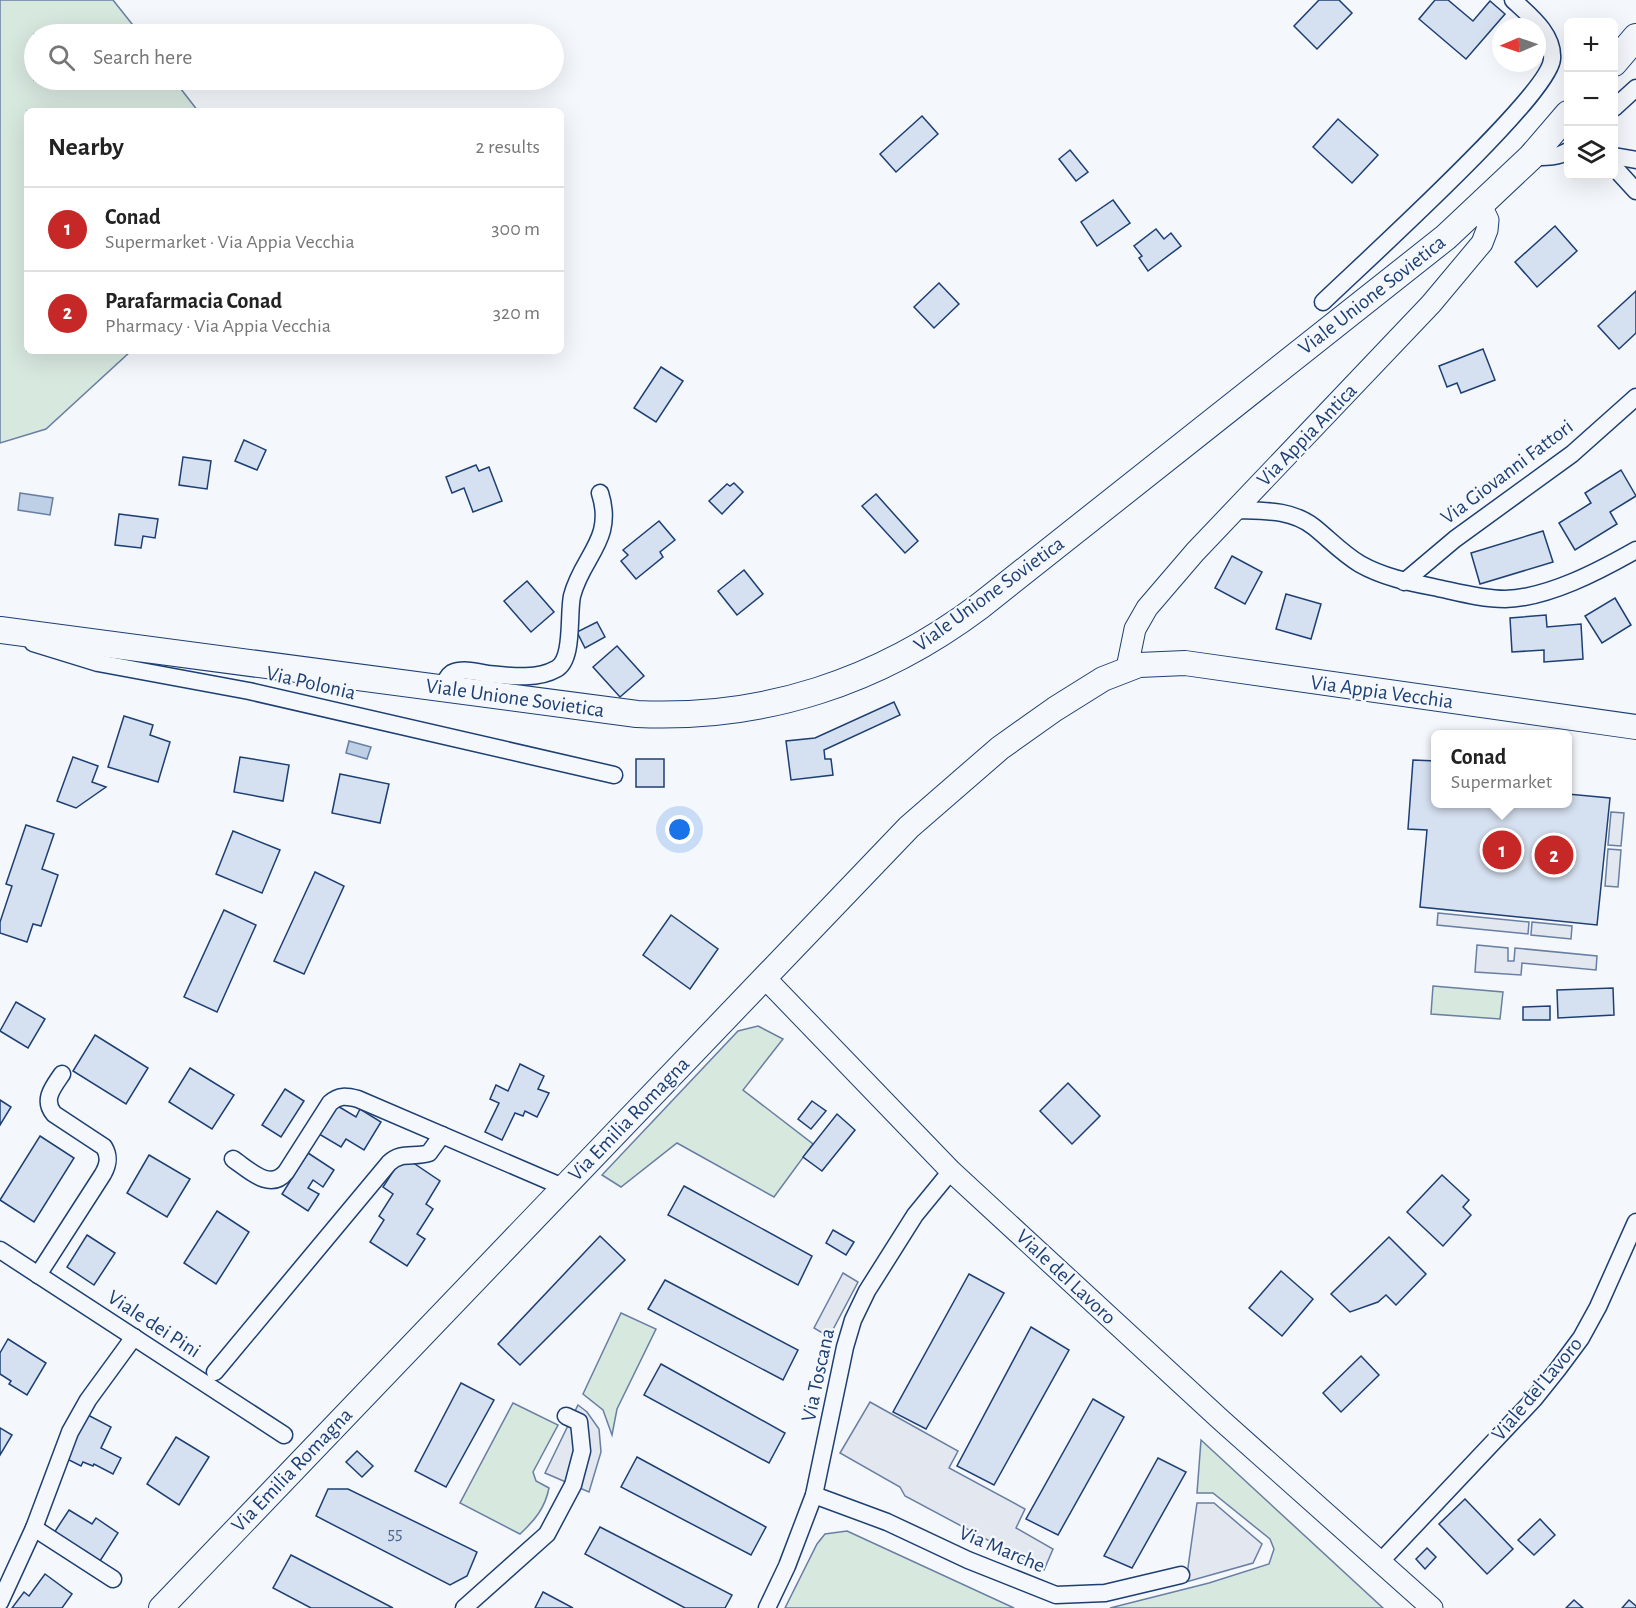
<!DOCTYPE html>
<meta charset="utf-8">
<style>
body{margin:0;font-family:"Alegreya Sans",sans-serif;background:#f2f2f2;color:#222}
.controls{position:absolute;right:18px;top:18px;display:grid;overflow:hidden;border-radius:9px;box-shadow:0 6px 24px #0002}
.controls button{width:54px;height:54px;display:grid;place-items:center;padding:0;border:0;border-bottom:2px solid #e0e0e0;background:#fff;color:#222;font:30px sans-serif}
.compass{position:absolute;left:1492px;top:18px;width:54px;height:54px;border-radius:50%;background:#fff;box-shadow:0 6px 24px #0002;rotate:268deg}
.you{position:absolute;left:680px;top:830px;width:21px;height:21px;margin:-15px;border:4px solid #fff;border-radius:50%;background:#1a73e8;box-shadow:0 0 0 9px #1a73e833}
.badge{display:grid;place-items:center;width:39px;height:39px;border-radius:50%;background:#c62828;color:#fff;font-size:20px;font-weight:700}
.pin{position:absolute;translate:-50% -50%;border:3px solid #fff;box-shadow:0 2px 6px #0006}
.popup{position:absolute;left:1431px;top:730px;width:141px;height:78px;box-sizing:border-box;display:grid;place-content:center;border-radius:9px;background:#fff;filter:drop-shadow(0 2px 4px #0005);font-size:20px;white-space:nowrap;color:#767676}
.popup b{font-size:22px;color:#222}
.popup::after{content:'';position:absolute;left:50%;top:100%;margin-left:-12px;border:12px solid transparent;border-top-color:#fff}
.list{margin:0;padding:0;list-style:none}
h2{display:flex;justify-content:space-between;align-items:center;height:78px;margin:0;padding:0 24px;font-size:26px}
h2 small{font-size:20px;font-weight:400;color:#767676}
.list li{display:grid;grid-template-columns:39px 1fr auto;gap:18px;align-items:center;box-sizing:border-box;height:84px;padding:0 24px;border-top:2px solid #e0e0e0}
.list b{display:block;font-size:22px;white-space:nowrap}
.list p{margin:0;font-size:20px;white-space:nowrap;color:#767676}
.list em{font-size:20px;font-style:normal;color:#767676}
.icon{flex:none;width:33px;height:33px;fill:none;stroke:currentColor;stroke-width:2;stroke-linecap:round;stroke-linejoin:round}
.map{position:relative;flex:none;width:1636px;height:1608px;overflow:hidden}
.search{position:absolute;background:#fff;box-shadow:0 6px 24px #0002;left:24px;top:24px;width:540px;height:66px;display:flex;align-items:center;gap:15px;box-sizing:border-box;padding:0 21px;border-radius:33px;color:#767676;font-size:22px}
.panel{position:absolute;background:#fff;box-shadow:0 6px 24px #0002;left:24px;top:108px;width:540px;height:246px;border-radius:9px}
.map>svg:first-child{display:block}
.green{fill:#d7e8df;stroke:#687fa3;stroke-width:1.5}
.parking{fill:#e3e8f0;stroke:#687fa3;stroke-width:1.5}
.water{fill:#bed0e5;stroke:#687fa3;stroke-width:1.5}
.building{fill:#d5e0f0;stroke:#1d3f73;stroke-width:1.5}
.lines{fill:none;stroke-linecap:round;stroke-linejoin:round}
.minor-casing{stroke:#1d3f73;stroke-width:19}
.tertiary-casing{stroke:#1d3f73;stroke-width:23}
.secondary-casing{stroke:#1d3f73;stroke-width:26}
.primary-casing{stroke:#1d3f73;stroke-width:28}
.minor{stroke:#f4f7fb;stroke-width:16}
.tertiary{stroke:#f4f7fb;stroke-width:21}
.secondary{stroke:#f4f7fb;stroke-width:24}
.primary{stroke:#f4f7fb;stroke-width:26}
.labels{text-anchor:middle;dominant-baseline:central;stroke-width:4.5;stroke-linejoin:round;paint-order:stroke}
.number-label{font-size:18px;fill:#4b6792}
.street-label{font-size:21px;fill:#1d3f73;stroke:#f4f7fb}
</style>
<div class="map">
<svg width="1636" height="1608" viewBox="0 0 1636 1608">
<rect width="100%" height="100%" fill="#f4f7fb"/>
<g class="green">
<polygon points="0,0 113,0 140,34 34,34 34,80 174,80 198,111 27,111 27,351 131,351 46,429 0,443"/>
<polygon points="1433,986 1503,992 1500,1019 1431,1014"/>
<polygon points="758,1026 783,1039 743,1090 813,1144 774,1197 677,1143 621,1187 602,1175 738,1031"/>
<polygon points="621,1313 656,1329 617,1409 612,1435 603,1410 583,1394"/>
<path d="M513 1403 558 1425 533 1472 536 1481 549 1488C545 1508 535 1520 520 1534L460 1503Z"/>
<polygon points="1201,1440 1383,1608 1110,1608 1209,1583 1269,1564 1274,1549 1270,1539 1213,1493 1197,1493"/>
<polygon points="847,1531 1014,1608 785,1608 817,1544 825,1534"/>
</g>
<g class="parking">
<polygon points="1611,812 1624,813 1621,846 1608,845"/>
<polygon points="1608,849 1621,850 1618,887 1605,886"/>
<polygon points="1438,913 1529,922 1528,934 1437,925"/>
<polygon points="1532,922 1572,926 1571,939 1531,935"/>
<polygon points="1477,945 1508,948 1508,961 1514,961 1515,948 1597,956 1596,970 1522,963 1521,975 1475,972"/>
<polygon points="843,1273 858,1282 829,1337 814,1328"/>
<polygon points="870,1402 958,1451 949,1468 1025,1509 1016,1528 1053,1549 1044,1570 905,1496 900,1487 840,1453"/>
<polygon points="578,1405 587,1412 599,1429 601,1452 589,1492 545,1473"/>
<polygon points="1197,1503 1214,1503 1262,1544 1253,1563 1186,1582"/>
</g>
<g class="water">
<polygon points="20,493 53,498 50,515 18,510"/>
<polygon points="349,741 371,747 367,759 346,753"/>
</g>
<g class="building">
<polygon points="1319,0 1339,0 1352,13 1317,49 1294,26"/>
<polygon points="1435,0 1448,0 1473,21 1490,1 1505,14 1466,59 1419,19"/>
<polygon points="922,116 938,134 896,172 880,154"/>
<polygon points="1338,119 1378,155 1352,183 1313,147"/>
<polygon points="1070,150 1088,172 1076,181 1059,159"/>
<polygon points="1113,200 1130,223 1097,246 1081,222"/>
<polygon points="1555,226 1577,251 1537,287 1515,262"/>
<polygon points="1156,229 1164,239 1171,233 1181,246 1148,271 1139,258 1142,256 1134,246"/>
<polygon points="939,283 959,304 934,328 914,307"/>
<polygon points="1636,291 1636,333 1619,349 1598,326"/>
<polygon points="1483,349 1495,380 1461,393 1457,383 1447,387 1439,366"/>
<polygon points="661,367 683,381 656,422 634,408"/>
<polygon points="244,440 266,450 257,470 235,461"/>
<polygon points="183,457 211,461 207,489 179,485"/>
<polygon points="476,465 479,471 489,467 502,501 473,512 464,488 452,493 446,477"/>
<polygon points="1621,470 1636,496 1610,512 1617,524 1575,550 1559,523 1591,503 1585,493"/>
<polygon points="734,483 743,492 722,514 709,501 727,484 730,486"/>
<polygon points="876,494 918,541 905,553 862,506"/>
<polygon points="119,514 158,519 155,538 143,536 141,548 115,545"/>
<polygon points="659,521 675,540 660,552 663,557 636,579 621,561 628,555 623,550"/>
<polygon points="1543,531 1553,562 1480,584 1471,553"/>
<polygon points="1232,556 1262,572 1245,604 1215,588"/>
<polygon points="744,570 763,594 737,615 718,591"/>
<polygon points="527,581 554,612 531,632 504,601"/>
<polygon points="1286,594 1321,604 1311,639 1276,629"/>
<polygon points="1615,598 1631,625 1602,643 1585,616"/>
<polygon points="1546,615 1547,627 1581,624 1583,659 1544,662 1544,650 1512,652 1510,618"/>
<polygon points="597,622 605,637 585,648 577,632"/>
<polygon points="617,646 644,676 620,697 593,667"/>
<polygon points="894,702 900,715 824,750 825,759 831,759 833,775 791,780 786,741 815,738"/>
<polygon points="124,716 153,725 150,735 170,742 158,782 108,767"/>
<polygon points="73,757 98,766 92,782 106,787 76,808 57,801"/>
<polygon points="240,757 289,765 283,801 234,792"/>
<rect x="636" y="759" width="28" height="28"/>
<polygon points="1413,760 1436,761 1436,804 1568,804 1568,794 1610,798 1597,925 1420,907 1427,830 1408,829"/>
<polygon points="340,774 389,784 380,823 332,813"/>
<polygon points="26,825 54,834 42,869 58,875 41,926 33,924 27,942 0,933 0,922 12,886 6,884"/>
<polygon points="233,831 280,850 262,893 216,874"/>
<polygon points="315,872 344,886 304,974 274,961"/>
<polygon points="224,910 256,925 217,1012 184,997"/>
<polygon points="671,915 718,949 690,989 643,955"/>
<polygon points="1613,988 1614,1015 1558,1018 1557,990"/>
<polygon points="16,1002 45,1019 28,1048 0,1031"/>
<polygon points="1550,1006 1550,1020 1523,1020 1523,1007"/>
<polygon points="95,1035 148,1068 126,1104 73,1071"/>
<polygon points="520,1064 544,1076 538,1089 549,1093 537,1117 525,1111 523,1116 515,1113 502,1140 485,1132 499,1103 490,1099 496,1085 508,1091"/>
<polygon points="190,1068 234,1095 212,1129 169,1102"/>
<polygon points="1068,1083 1100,1116 1072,1144 1040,1111"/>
<polygon points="285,1089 304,1101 281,1137 262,1125"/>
<polygon points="0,1100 11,1107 0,1125"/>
<polygon points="812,1101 826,1111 811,1129 798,1119"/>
<polygon points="336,1105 356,1117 360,1109 381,1122 364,1150 346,1139 341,1147 319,1134"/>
<polygon points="837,1114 855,1130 822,1171 803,1157"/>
<polygon points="40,1136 74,1158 34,1222 0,1200"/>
<polygon points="308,1153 334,1170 323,1187 313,1180 308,1188 319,1194 308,1211 282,1194"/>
<polygon points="149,1155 190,1179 167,1217 127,1193"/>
<polygon points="403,1156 440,1181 426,1204 433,1209 417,1234 425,1239 407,1266 370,1242 384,1220 379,1216 393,1194 383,1187"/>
<polygon points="1442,1175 1469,1200 1463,1207 1471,1215 1443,1246 1407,1212"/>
<polygon points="684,1186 812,1256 798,1285 668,1215"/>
<polygon points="217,1211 249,1232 216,1284 184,1263"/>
<polygon points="833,1230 854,1242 846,1255 826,1243"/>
<polygon points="87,1235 115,1253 94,1285 67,1267"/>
<polygon points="600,1236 625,1260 520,1365 498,1344"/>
<polygon points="1389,1237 1426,1274 1396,1305 1386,1295 1378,1302 1350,1312 1331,1294"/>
<polygon points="1281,1271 1313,1299 1282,1336 1249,1308"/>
<polygon points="969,1274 1004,1293 926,1429 893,1412"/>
<polygon points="665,1280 798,1350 783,1380 648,1309"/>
<polygon points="1031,1327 1069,1350 994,1485 957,1466"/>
<polygon points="8,1339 46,1363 27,1395 9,1384 11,1381 0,1374 0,1353"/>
<polygon points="1361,1356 1379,1375 1341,1412 1323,1393"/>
<polygon points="661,1364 785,1433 769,1463 644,1395"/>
<polygon points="461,1383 494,1400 446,1487 415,1471"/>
<polygon points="1093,1399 1124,1417 1058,1535 1026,1519"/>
<polygon points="86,1414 111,1427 101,1448 121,1458 113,1474 94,1464 93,1466 83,1462 81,1466 63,1457"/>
<polygon points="0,1428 12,1435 0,1455"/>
<polygon points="176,1437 209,1457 179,1505 147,1484"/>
<polygon points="357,1451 373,1466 362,1477 346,1462"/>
<polygon points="637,1457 766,1527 751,1555 621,1487"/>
<polygon points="1158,1458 1186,1472 1132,1568 1104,1556"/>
<polygon points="328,1489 348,1489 477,1552 467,1576 450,1585 316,1516"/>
<polygon points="1465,1499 1513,1549 1487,1574 1439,1524"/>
<polygon points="69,1510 92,1524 96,1518 118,1533 100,1561 85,1551 82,1555 52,1536"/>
<polygon points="1540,1519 1555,1535 1534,1555 1518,1540"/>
<polygon points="600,1527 732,1595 725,1608 685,1608 585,1554"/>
<polygon points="1427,1548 1436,1557 1425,1569 1416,1559"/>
<polygon points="291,1555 393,1608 311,1608 273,1588"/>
<polygon points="45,1574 72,1594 62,1608 12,1608 24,1592 29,1596"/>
<polygon points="543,1592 573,1608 535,1608"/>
<polygon points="1574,1600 1583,1608 1566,1608"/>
<polygon points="1629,1600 1636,1606 1636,1608 1622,1608"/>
</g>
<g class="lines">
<defs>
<g id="minor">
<polyline points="1614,108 1636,88"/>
<polyline points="1614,156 1636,160"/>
<path d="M1531 157C1544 157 1557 158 1568 151"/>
<polyline points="1614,167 1636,191"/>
<path d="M1323 302C1359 267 1550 95 1552 59 1554 34 1529 15 1513 0"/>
<path d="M1235 510C1263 511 1291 509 1314 527 1329 539 1343 554 1360 564 1383 577 1408 582 1433 587 1457 592 1481 599 1505 599 1548 598 1599 571 1636 550"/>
<polyline points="1404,582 1455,539 1572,454 1636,397"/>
<polyline points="33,643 98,663 249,691 614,775"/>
<path d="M443 689C445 683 446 677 452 673 463 668 477 672 488 674 509 676 537 680 556 669 574 660 568 615 572 596 582 556 615 540 600 493"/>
<path d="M233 1159C248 1169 270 1192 286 1172L330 1103C339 1095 346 1096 358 1099L563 1187"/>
<polyline points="0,1250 284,1435"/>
<path d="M38 1275 103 1174C108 1165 110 1157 104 1147L54 1114C42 1100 53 1087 62 1074"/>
<path d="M215 1372 389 1163C401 1151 414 1158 429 1153L442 1135"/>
<polyline points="814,1495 887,1522 968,1560 1056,1595 1105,1593 1181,1575"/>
<polyline points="34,1528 113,1579"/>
<polyline points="1381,1561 1534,1399 1558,1369 1581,1338 1598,1307 1636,1222"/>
<polyline points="0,1602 34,1528 70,1432 88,1400 134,1337"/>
<polyline points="464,1608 547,1534 573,1485 582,1451 579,1422 566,1416"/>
<polyline points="767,1608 787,1566 814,1495 845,1347 853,1320 867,1291 915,1215 951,1171"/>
</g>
<g id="tertiary">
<polyline points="1127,668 1135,629 1147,608 1195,552 1431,304 1482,243 1487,230 1488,220 1481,205"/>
<polyline points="765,978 951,1171 1221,1420 1432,1608"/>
</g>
<polyline id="secondary" points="161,1608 909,827 1000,748 1055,709 1103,679 1139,665 1185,663 1636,727"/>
<g id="primary">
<polyline points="1614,63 1636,37"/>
<path d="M0 630 637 714C763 720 879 682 980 606L1446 237 1531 157 1568 114"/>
</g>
</defs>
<use href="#minor" class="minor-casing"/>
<use href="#tertiary" class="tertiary-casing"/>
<use href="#secondary" class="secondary-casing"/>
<use href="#primary" class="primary-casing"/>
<use href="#minor" class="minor"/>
<use href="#tertiary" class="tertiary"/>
<use href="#secondary" class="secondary"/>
<use href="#primary" class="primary"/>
</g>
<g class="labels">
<g class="number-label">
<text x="395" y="1534">55</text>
</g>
<g class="street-label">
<text transform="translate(1372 295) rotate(-38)">Viale Unione Sovietica</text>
<text transform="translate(1307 435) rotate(-46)">Via Appia Antica</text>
<text transform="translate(1507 472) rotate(-37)">Via Giovanni Fattori</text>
<text transform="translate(989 594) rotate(-36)">Viale Unione Sovietica</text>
<text transform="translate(311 683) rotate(13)">Via Polonia</text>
<text transform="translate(1382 692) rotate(8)">Via Appia Vecchia</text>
<text transform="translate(515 698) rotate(8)">Viale Unione Sovietica</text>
<text transform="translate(629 1119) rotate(-46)">Via Emilia Romagna</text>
<text transform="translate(1066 1277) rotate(43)">Viale del Lavoro</text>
<text transform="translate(154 1324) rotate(33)">Viale dei Pini</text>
<text transform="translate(818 1375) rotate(-78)">Via Toscana</text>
<text transform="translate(1537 1389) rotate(-50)">Viale del Lavoro</text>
<text transform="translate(292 1470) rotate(-46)">Via Emilia Romagna</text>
<text transform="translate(1002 1549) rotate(23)">Via Marche</text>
</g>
</g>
</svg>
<div class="controls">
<button>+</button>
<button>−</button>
<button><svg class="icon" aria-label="layers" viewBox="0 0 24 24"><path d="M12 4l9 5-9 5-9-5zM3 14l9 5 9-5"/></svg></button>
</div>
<svg class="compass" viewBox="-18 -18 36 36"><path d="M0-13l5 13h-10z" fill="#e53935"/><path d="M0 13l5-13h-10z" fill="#767676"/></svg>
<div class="you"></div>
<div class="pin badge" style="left:1502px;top:850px">1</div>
<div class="popup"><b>Conad</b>Supermarket</div>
<div class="pin badge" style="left:1554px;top:855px">2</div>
<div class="search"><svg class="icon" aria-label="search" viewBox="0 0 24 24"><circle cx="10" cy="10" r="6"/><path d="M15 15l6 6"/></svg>Search here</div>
<section class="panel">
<h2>Nearby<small>2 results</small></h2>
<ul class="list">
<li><span class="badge">1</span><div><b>Conad</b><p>Supermarket · Via Appia Vecchia</p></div><em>300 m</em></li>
<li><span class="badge">2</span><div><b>Parafarmacia Conad</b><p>Pharmacy · Via Appia Vecchia</p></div><em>320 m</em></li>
</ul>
</section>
</div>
